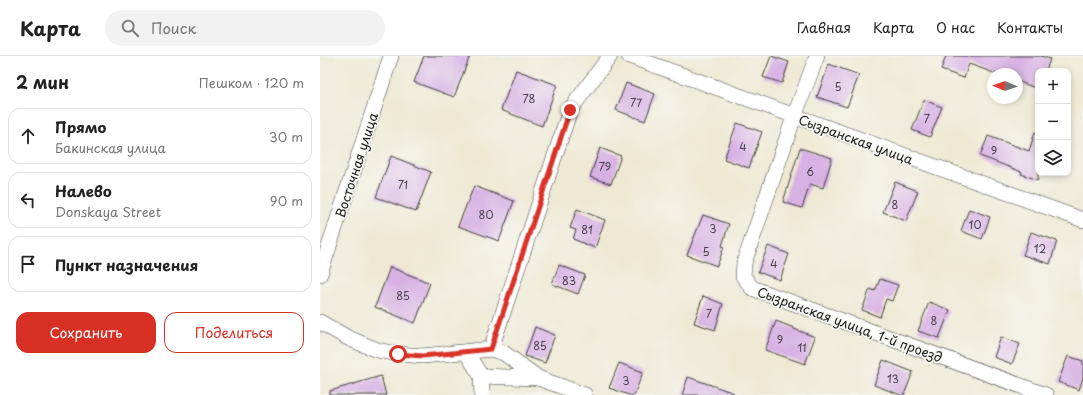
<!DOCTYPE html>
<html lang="ru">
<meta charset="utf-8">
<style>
body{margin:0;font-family:"Playpen Sans",sans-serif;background:#f2f2f2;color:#222}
.controls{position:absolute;right:12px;top:12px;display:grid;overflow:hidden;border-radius:8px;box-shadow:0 2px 6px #0003}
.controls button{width:36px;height:36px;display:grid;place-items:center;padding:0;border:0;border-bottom:1px solid #e0e0e0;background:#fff;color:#222;font:20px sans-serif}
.compass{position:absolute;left:667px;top:12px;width:36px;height:36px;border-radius:50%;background:#fff;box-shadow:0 2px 6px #0003;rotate:272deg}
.stop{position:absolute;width:12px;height:12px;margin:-9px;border:3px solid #d93025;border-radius:50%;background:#fff}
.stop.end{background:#d93025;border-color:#fff;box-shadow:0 1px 4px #0008}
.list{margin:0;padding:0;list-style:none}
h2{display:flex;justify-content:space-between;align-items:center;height:52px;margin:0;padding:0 16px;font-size:17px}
h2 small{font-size:13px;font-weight:400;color:#767676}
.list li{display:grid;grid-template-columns:26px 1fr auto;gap:12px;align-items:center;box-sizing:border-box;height:56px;margin:0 8px 8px;padding:0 8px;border:1px solid #e0e0e0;border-radius:12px}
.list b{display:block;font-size:15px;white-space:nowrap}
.list p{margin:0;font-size:13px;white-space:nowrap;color:#767676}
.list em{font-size:13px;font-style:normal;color:#767676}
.actions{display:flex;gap:8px;padding:12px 16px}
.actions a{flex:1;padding:9px 0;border:1px solid #d93025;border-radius:12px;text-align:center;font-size:14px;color:#d93025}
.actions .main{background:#d93025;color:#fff}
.icon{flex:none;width:22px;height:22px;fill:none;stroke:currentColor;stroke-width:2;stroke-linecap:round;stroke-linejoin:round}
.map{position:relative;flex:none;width:763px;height:339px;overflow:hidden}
header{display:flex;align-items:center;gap:24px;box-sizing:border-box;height:56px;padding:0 20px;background:#fff;border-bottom:1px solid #e0e0e0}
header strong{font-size:19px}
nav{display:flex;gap:22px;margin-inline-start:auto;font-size:14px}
.search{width:280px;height:36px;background:#f2f2f2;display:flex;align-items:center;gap:10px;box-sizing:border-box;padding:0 14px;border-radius:22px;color:#767676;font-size:15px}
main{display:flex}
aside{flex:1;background:#fff}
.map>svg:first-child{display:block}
.building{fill:#d7b1e4}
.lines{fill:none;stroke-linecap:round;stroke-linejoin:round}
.street-casing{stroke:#3c3b38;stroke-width:16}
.street{stroke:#fff;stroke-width:15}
.route{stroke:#d93025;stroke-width:5}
.labels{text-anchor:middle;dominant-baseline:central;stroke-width:3.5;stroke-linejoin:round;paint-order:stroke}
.number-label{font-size:11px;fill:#4b414e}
.street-label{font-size:13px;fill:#1c1c1c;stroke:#f6f6f2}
</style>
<header>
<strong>Карта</strong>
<div class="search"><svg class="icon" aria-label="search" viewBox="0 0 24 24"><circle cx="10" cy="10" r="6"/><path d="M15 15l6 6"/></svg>Поиск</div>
<nav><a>Главная</a><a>Карта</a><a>О нас</a><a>Контакты</a></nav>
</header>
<main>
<aside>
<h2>2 мин<small>Пешком · 120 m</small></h2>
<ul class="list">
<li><svg class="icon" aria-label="ahead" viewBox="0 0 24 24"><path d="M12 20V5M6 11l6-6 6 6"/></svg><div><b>Прямо</b><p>Бакинская улица</p></div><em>30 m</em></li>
<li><svg class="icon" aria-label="left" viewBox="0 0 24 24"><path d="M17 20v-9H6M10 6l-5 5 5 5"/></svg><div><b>Налево</b><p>Donskaya Street</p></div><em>90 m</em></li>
<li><svg class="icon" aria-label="arrive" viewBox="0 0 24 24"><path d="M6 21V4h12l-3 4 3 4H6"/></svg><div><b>Пункт назначения</b></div></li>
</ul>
<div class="actions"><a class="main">Сохранить</a><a>Поделиться</a></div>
</aside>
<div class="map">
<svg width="763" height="339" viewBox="0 0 763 339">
<rect width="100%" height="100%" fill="#f6f6f2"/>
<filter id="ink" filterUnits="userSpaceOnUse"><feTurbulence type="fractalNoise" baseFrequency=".025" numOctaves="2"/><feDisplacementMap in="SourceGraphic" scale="8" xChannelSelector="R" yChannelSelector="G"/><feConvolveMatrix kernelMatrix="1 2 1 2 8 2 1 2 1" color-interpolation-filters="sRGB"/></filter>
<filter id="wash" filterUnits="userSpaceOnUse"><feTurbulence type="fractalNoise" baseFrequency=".012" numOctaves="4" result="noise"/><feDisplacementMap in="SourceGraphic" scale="16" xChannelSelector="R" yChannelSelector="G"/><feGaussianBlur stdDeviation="0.9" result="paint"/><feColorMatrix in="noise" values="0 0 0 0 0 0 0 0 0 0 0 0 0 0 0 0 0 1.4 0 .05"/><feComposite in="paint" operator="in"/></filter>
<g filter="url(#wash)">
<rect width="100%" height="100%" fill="#efe9d4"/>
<g id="blocks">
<g class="building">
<polygon points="104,0 150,0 134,41 94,26"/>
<polygon points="451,0 469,6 462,27 443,21"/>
<polygon points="626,0 721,0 730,3 726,15 718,15 718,33 697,25 697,18 677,18 649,8 644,22 621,14"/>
<polygon points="509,8 539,19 527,51 497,41"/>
<polygon points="196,14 237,29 222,70 181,54"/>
<polygon points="306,27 335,38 325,65 296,54"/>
<polygon points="604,44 622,51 610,81 592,74"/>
<polygon points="417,67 442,76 429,112 404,103"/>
<polygon points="715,76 718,77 718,124 701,118 702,116 660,100 668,80 709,95"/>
<polygon points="280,92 301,100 291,128 270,121"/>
<polygon points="480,92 512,102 503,132 490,128 482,152 463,146"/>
<polygon points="71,100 111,116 96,156 56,141"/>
<polygon points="575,126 598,135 586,165 563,156"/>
<polygon points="154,130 194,145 179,185 138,170"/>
<polygon points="257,153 285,164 275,192 253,183 256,174 250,172"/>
<polygon points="649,153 670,161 662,183 641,175"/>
<polygon points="383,159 409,168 402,190 404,191 397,210 367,199"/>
<polygon points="711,176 737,185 730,208 703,199"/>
<polygon points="448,190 469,198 460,224 438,216"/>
<polygon points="239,209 265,219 258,238 232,228"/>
<polygon points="70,211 110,227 95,267 55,251"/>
<polygon points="560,223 578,229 572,245 566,243 560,261 542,254 550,233 555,235"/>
<polygon points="383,240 403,248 395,274 374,267"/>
<polygon points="609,246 630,254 619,282 598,275"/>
<polygon points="456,265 474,272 474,273 495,281 485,308 445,294"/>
<polygon points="215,271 235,279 225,307 205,300"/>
<polygon points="681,281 700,288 692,308 674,301"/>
<polygon points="748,300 763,305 763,322 759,334 738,326"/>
<polygon points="563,304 593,316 584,339 581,339 554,329"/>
<polygon points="299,307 323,316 314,339 309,339 289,332"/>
<polygon points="61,320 66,339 10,339 10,335"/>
<polygon points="368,321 414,337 413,339 362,339"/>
</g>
</g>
</g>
<g filter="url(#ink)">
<use href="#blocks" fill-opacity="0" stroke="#3c3b38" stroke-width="1"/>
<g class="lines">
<defs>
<g id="street">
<polyline points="309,0 763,164"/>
<polyline points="497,0 474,61 424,207 423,220 432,232 726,339"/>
<polyline points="0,218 71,0"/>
<polyline points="0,266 28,282 57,294 78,298 103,300 171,293 184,297 218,322 265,339"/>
<polyline points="171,293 250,54 290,0"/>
<polyline points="146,296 161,320 218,322"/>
<polyline points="161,320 162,339"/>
</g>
</defs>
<use href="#street" class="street-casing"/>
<use href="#street" class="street"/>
</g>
</g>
<g class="lines" filter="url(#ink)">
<polyline class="route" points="78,298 103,300 171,293 250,54"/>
</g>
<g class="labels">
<g class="number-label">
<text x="518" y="30">5</text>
<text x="209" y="42">78</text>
<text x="316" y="46">77</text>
<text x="607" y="62">7</text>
<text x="423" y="90">4</text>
<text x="674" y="94">9</text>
<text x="285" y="110">79</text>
<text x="490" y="115">6</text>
<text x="83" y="128">71</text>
<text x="575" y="148">8</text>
<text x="166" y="158">80</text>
<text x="655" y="168">10</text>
<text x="393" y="172">3</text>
<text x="267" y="173">81</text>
<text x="720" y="192">12</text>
<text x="386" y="195">5</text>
<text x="454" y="207">4</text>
<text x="249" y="224">83</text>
<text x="83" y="239">85</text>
<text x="389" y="257">7</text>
<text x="614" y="264">8</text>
<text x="460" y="283">9</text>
<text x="220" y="289">85</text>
<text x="482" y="291">11</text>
<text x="573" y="322">13</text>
<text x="306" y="324">3</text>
</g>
<g class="street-label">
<text transform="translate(536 83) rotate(20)">Сызранская улица</text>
<text transform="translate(36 109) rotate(-72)">Восточная улица</text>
<text transform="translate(530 268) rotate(20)">Сызранская улица, 1-й проезд</text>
</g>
</g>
</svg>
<div class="controls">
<button>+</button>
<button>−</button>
<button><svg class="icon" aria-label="layers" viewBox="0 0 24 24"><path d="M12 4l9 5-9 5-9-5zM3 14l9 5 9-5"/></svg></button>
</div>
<svg class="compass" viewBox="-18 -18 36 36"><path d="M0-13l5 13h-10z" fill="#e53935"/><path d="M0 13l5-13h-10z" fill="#767676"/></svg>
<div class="stop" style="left:78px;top:298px"></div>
<div class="stop end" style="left:250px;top:54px"></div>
</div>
</main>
